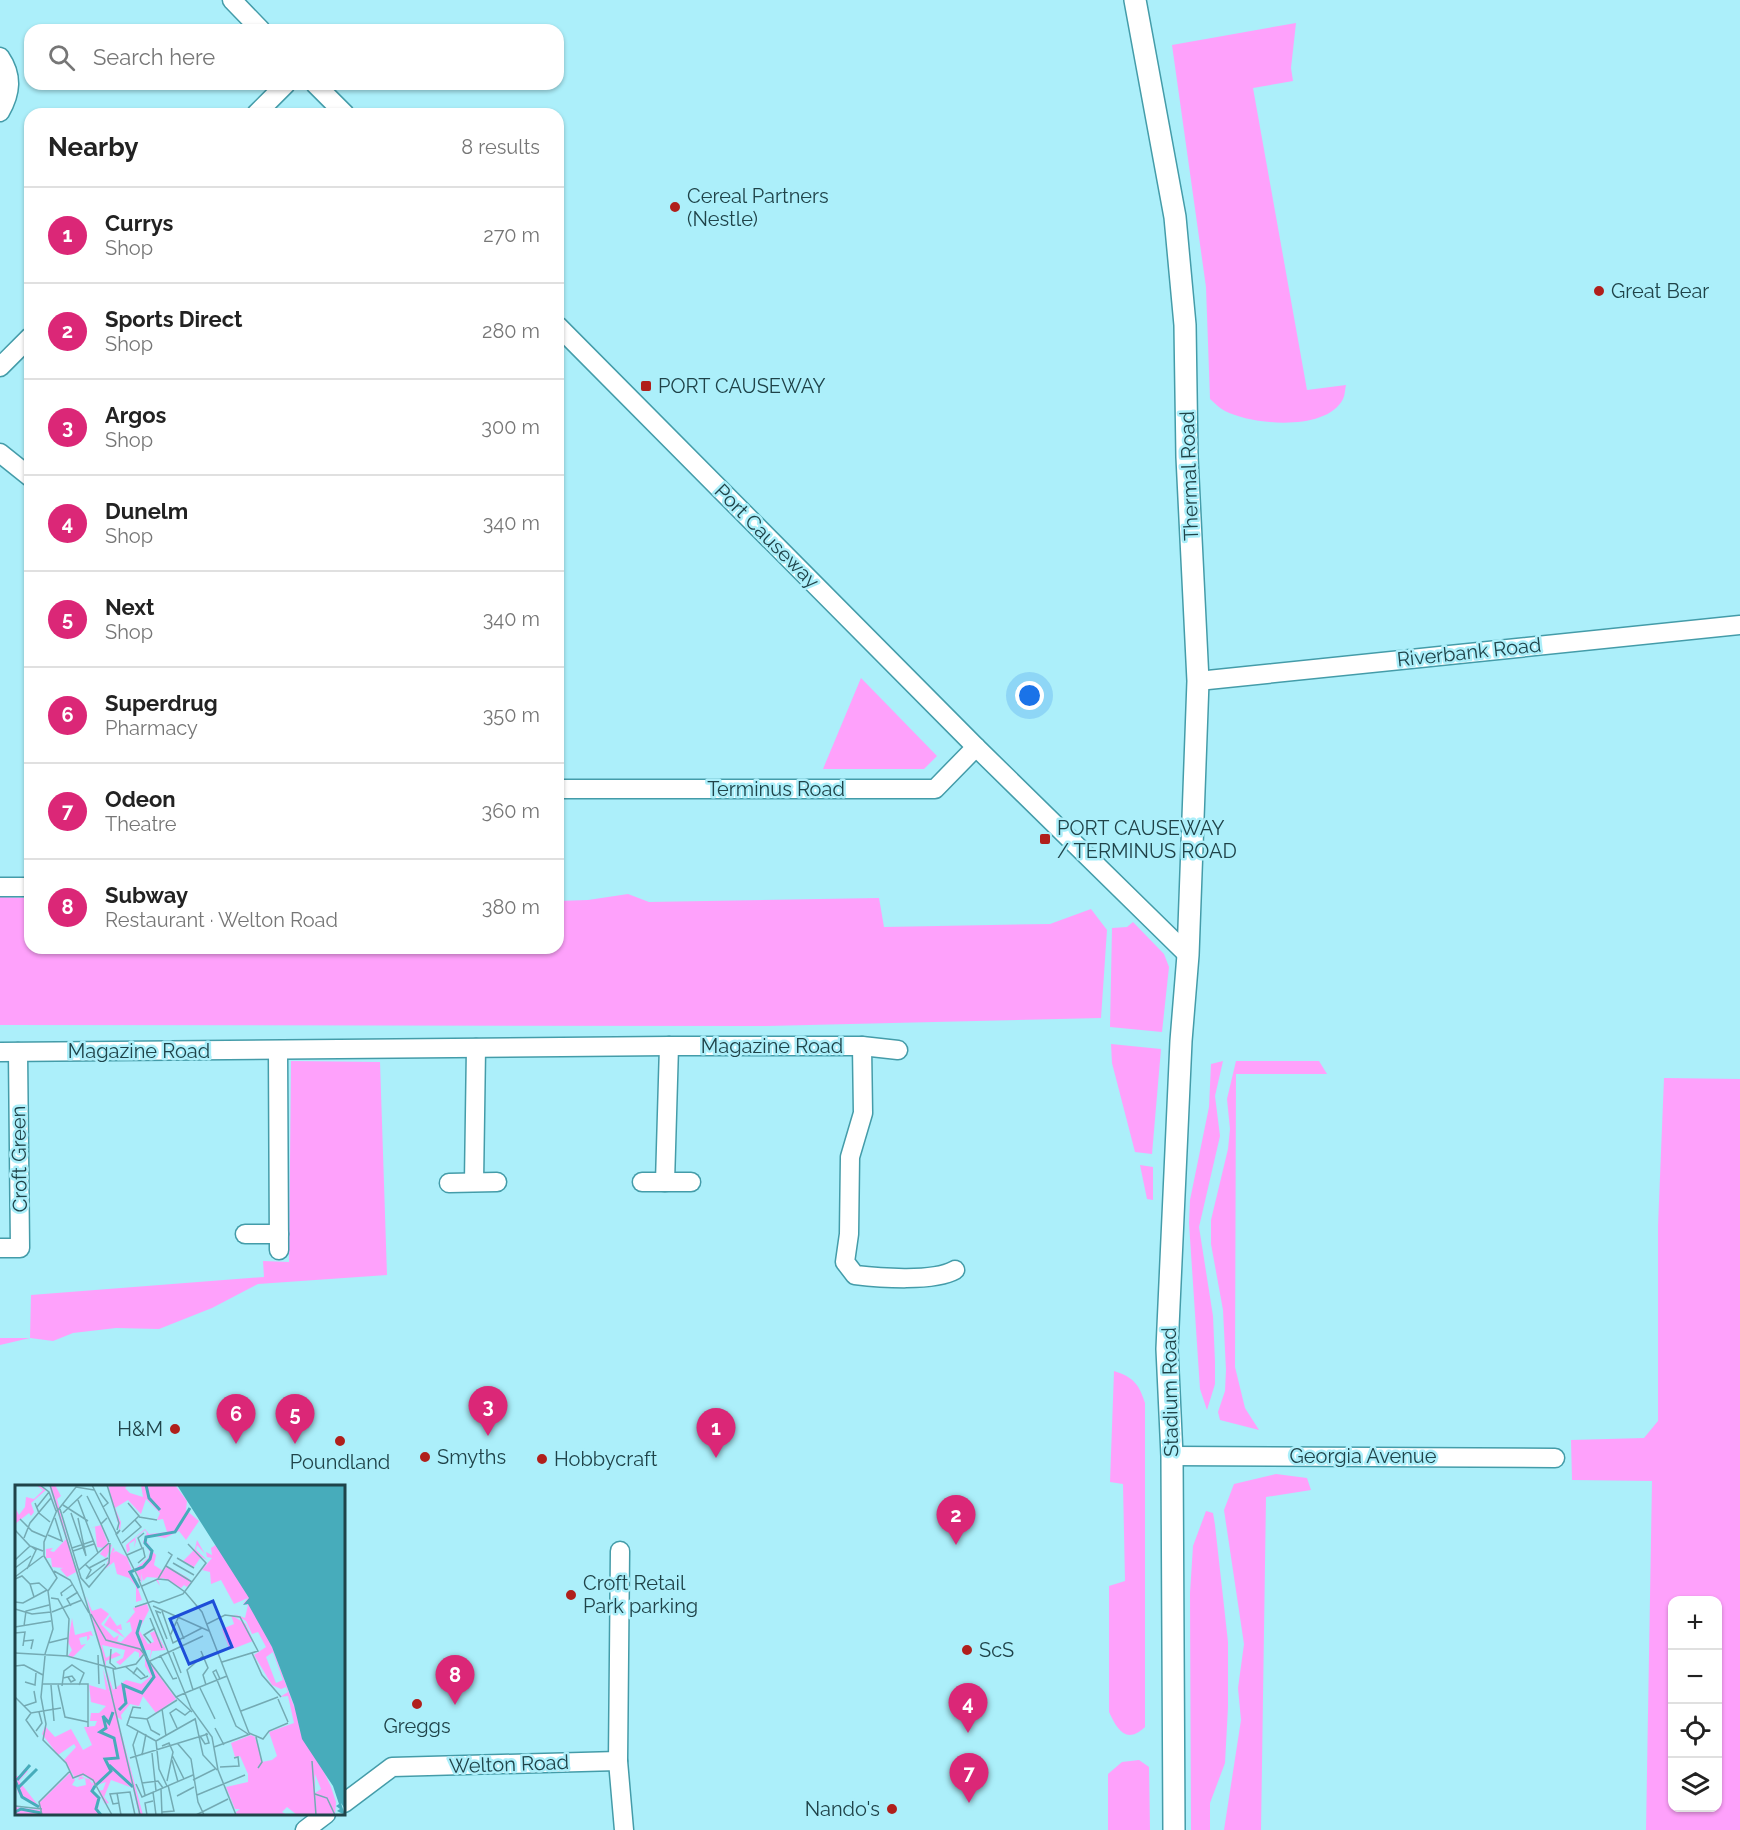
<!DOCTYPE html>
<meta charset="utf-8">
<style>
body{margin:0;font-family:Raleway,sans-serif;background:#f6f6f6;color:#222}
.controls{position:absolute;right:18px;bottom:18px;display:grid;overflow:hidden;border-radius:12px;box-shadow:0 2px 4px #0004}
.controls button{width:54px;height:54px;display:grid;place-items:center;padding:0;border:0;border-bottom:2px solid #e0e0e0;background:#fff;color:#222;font:30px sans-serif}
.you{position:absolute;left:1030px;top:696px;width:21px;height:21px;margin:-15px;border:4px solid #fff;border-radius:50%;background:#1a73e8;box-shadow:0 0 0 9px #1a73e833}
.badge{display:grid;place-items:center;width:39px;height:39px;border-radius:50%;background:#db2777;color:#fff;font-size:20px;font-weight:700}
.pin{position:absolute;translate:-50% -50px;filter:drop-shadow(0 2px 3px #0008)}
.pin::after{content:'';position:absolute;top:32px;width:21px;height:18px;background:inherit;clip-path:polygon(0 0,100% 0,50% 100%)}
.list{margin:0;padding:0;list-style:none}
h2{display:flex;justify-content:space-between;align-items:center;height:78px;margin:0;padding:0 24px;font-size:26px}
h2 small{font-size:20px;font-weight:400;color:#767676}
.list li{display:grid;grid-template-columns:39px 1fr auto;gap:18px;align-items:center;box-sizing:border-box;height:96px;padding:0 24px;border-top:2px solid #e0e0e0}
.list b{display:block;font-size:22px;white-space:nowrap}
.list p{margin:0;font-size:20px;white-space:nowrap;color:#767676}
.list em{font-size:20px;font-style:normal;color:#767676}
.icon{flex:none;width:33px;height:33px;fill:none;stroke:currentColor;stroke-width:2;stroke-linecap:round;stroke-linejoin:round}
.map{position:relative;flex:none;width:1740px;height:1830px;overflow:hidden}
.search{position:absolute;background:#fff;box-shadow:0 2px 4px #0004;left:24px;top:24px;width:540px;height:66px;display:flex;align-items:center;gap:15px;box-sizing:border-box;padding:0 21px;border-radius:18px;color:#767676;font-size:22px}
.panel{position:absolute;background:#fff;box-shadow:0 2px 4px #0004;left:24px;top:108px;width:540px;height:846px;border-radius:18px}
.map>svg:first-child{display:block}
.green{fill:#fea1fb;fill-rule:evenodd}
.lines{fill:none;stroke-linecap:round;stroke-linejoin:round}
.minor-casing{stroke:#449ca9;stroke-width:21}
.tertiary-casing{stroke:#449ca9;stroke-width:24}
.minor{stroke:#fff;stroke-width:18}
.tertiary{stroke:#fff;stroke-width:21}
.poi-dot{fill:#b01f1b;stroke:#aceffa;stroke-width:2}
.labels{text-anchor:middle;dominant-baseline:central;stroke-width:5;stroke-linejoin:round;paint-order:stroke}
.poi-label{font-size:20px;fill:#1f4349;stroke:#aceffa;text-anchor:start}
.street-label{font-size:20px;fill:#1f4349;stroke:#aceffa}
.inset-river{fill:none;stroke:#47acbb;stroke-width:3}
.inset-road{fill:none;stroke:#74aab3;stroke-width:1.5}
.view{fill:#1d4ed8;fill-opacity:0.15;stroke:#1d4ed8;stroke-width:3}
.inset-edge{fill:none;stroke:#1f4349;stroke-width:3}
</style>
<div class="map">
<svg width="1740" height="1830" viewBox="0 0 1740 1830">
<rect width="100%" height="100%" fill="#aceffa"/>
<g class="green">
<path d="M1296 23 1291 68 1293 81 1253 88 1307 390 1346 385C1345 389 1345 395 1343 399 1326 432 1252 425 1225 411 1219 408 1215 403 1210 399L1206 287 1172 45Z"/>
<polygon points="861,678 937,756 924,769 823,769"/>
<polygon points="628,894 649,902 879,898 884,927 1050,924 1091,909 1107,930 1101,1018 767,1026 0,1025 0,897 30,898 30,948 558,948 558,901 588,900"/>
<polygon points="1133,922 1164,954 1169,967 1162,1032 1110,1027 1112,928 1127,927"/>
<polygon points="1111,1044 1161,1049 1152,1154 1135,1152 1112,1063"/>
<polygon points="291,1061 380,1062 387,1275 258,1284 212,1308 159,1329 116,1328 73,1333 53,1341 30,1338 0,1345 0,1338 30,1338 31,1295 264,1277 263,1261 289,1262"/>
<polygon points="1223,1061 1215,1096 1220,1136 1199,1227 1213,1316 1215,1362 1215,1384 1207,1410 1200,1389 1189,1223 1190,1200 1209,1107 1211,1064"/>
<polygon points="1236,1061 1319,1061 1327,1074 1236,1074 1235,1367 1245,1408 1259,1430 1220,1420 1218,1412 1225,1391 1226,1370 1223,1310 1211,1244 1211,1220 1228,1149 1230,1129 1227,1099"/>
<path d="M1664 1078 1740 1079V1830H1646L1652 1481 1572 1480 1571 1440 1644 1438 1658 1421V1226ZM1672 1600H1718V1808H1672Z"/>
<polygon points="1140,1165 1153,1167 1153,1200 1147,1199"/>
<path d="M1114 1371C1133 1377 1139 1384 1145 1403V1727C1126 1745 1117 1729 1109 1712V1586L1125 1581 1123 1484 1110 1482Z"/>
<polygon points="1276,1474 1307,1478 1311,1490 1266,1497 1261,1830 1224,1830 1241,1720 1238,1688 1244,1644 1224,1510 1234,1484"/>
<polygon points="1206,1511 1213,1513 1215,1525 1228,1642 1228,1707 1225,1763 1210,1803 1210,1830 1191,1830 1190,1593 1193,1546"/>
<polygon points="1139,1760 1149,1767 1150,1830 1108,1830 1108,1774 1122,1762"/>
</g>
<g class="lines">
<defs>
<g id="minor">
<polyline points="232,0 261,30"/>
<path d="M0 57C13 76 11 93 0 112"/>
<polyline points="315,84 345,114"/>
<polyline points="256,114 286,84"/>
<polyline points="558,326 976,747 1188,955"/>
<polyline points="0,367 30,337"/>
<polyline points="0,453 30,477"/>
<polyline points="1198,681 1740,625"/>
<polyline points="558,789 935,789 976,747"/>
<polyline points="0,887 30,887"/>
<path d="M862 1046 863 1113 850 1157 849 1234 845 1262 855 1275C880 1278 934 1282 955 1270"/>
<polyline points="278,1051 279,1250"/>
<polyline points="0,1052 669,1046 862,1046 898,1050"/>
<polyline points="474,1182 476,1048"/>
<polyline points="642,1182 691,1182"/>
<polyline points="665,1182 669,1046"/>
<polyline points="449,1183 497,1182"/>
<polyline points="245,1234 279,1234"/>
<polyline points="0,1248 20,1248 18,1052"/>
<polyline points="1172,1456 1555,1458"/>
<polyline points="620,1551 618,1761 624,1830"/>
<polyline points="344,1803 392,1767 618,1761"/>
<polyline points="305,1830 326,1814"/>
</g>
<polyline id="tertiary" points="1135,0 1175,217 1185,325 1187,457 1198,681 1188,955 1181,1041 1167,1349 1172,1456 1174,1830"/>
</defs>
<use href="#minor" class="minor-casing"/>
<use href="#tertiary" class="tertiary-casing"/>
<use href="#minor" class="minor"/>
<use href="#tertiary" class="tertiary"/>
</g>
<g class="poi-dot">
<circle cx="675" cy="207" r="6"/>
<circle cx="1599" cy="291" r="6"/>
<rect x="640" y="380" width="12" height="12" rx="3"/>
<rect x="1039" y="833" width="12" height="12" rx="3"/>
<circle cx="175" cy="1429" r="6"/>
<circle cx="340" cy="1441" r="6"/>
<circle cx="425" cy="1457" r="6"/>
<circle cx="542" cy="1459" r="6"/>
<circle cx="571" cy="1595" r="6"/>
<circle cx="967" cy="1650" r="6"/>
<circle cx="417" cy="1704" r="6"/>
<circle cx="892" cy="1809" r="6"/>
</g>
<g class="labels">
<g class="poi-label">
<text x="687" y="196">Cereal Partners<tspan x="687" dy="23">(Nestle)</tspan></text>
<text x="1611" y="291">Great Bear</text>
<text x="658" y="386">PORT CAUSEWAY</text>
<text x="1057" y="828">PORT CAUSEWAY<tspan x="1057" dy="23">/ TERMINUS ROAD</tspan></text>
<text x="163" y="1429" text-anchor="end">H&amp;M</text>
<text x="437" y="1457">Smyths</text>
<text x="554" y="1459">Hobbycraft</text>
<text x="340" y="1462" text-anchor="middle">Poundland</text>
<text x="583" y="1583">Croft Retail<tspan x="583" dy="23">Park parking</tspan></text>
<text x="979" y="1650">ScS</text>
<text x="417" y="1726" text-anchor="middle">Greggs</text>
<text x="880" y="1809" text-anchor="end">Nando's</text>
</g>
<g class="street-label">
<text transform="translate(1189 476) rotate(-92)">Thermal Road</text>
<text transform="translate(767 536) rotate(45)">Port Causeway</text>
<text transform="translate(1469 652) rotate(-6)">Riverbank Road</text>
<text x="776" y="789">Terminus Road</text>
<text x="772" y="1046">Magazine Road</text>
<text x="139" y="1051">Magazine Road</text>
<text transform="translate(19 1159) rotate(-91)">Croft Green</text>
<text transform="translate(1170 1392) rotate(-91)">Stadium Road</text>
<text x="1363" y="1456">Georgia Avenue</text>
<text transform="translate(509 1764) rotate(-2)">Welton Road</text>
</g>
</g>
<g transform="translate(15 1485)">
<rect width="330" height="330" fill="#aceffa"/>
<path d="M21 0H23L31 5 16 18 19 27 16 31 14 28 0 39V22L4 30 10 22 11 12 19 14 28 5 21 0 15 5ZM34 0H40L46 11 42 14 64 97 61 87 52 92 45 84 48 83 37 82 36 73H31V64L38 63 35 66 39 67 51 54ZM93 0H113L110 3 115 8 128 12 126 0H160L172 16 171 25 184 36 171 55 164 46 150 53 134 50 131 55 136 63 135 71 138 67 141 70 139 80 148 86 152 81 173 93 176 97 172 102 169 100 166 103 148 93 143 95 145 101 141 95 131 100 145 93 132 92 128 96 126 88 127 98 120 84 133 73 135 67 128 57 132 48 130 45 120 53 121 56 119 63 120 55 114 59 115 65 112 68 111 60 130 44 134 49 152 47 148 34 142 35 145 28 131 14 126 29 113 15 100 23 106 37 105 46ZM177 21 185 23 243 124 279 221 316 302 321 317 320 330H301L300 308 306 304 300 289V330H282L272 322 267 327 272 330H222L221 327 225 324H220L211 302 233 297V289L225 271 220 272 216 258 236 250 240 252 247 277 257 275 262 271 254 247 279 238 273 211 265 212 273 207 271 202 266 204 257 200 239 170 251 162 243 147 237 149 231 136 219 129 230 133 233 120 228 119 233 113 219 119 206 95 196 99 195 87 187 85 197 73 192 72 191 67 197 70 196 63 202 59ZM258 167 268 195 261 198 251 172ZM86 40 93 59 97 60 91 73 85 69 89 63 82 62 80 42 75 43ZM182 55 190 69 182 60 181 65 192 75 186 72 179 82 168 76 180 64ZM98 62 100 65 97 68 101 66 112 72 127 115 121 117V101L114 93 102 89 99 77 90 84ZM71 111 77 126 86 123 94 129 86 139 99 153 104 150 102 156 106 157 117 146 115 137 111 138 120 127 118 123 132 119 134 125 124 145 133 159 139 157 135 148 140 146 151 165 137 166 135 175 136 165H131L124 173V168L120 166 105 180 101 177 108 173 110 165 87 160 91 173 101 167 106 170 91 176V182ZM216 130 231 139 238 156 215 165 207 144 219 139ZM95 131 102 141 106 139 107 145 102 144 110 153 89 140ZM57 133 60 150 76 146 78 151 74 150 75 153 72 156V151L64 153 66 160 71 159 58 172 53 171 57 165 53 157ZM130 171 161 214 141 228 128 211 124 221 115 219 106 230 107 235 102 232 128 330H124L118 303 96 295 89 312 94 318 90 319 83 306 88 305 91 297 79 301 71 290 60 293 49 275 61 262 59 259 43 270 27 249 30 241 40 252 56 244 68 265 77 260 69 242 80 241 82 236H75L76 228H84L91 221 76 217 74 200 91 205 88 184 100 224 91 183 98 205 111 195 126 199 136 191 130 181ZM9 284 13 286 4 296 26 324 3 308 0 291H5ZM55 288 60 295 57 300 62 302 71 300 70 293 63 295 65 291 78 296 77 306 84 313 83 330H0V322L25 325 27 330 24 318Z" fill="#fea1fb" fill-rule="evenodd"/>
<path d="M162 0H330V324L326 318 330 330 322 326 325 324 321 321 324 319 318 301 287 254 279 220 257 162 233 119 228 120 234 113Z" fill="#47acbb"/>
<path class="inset-river" d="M131 0 134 13 145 25M124 103 115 87 128 82 135 74 137 66 130 58 131 52 160 47 175 23M104 225 111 218 108 200 127 208 139 192 122 148 126 135M94 280 118 302M0 295 7 312 24 322M2 295 15 280M80 301 77 306 84 313 81 324 86 330M80 301 96 286 90 274 103 273 99 253 85 247 91 243 88 231 94 238 98 227M4 302 22 284M0 327 6 324 26 328"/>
<path class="inset-road" d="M25 0 34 7 41 26M35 0 86 165 125 330M77 0 101 48M92 0 104 38 102 45M85 8 93 18 88 22M72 11 86 39M63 15 83 68M20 18 24 28 35 37M48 20 73 36M22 22 34 7M45 24 66 93 74 102 94 78 95 58M43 25 61 2 79 5M48 28 67 10M56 28 71 71 63 33M124 32 142 35M92 33 86 39 94 57M5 34 17 46 31 52M0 45 15 61 28 66M107 47 124 31 113 18M102 49 105 45 101 49 125 96M33 50 47 56 40 33M9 53 15 38 36 13M107 58 126 42 120 35M57 63 78 56M127 63 123 53 129 48M58 66 79 59M112 70 128 63 130 72 123 78M162 73 179 83M0 75 15 61M158 78 179 90M70 79 76 85 71 94M151 81 177 97M0 83 16 71M74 83 93 73M12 84 21 65 17 62M64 85 94 58M39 86 55 95 74 128M0 92 28 71M123 93 176 223 197 252 203 285 221 330M0 94 7 91 15 99 19 112M71 94 90 79M143 94 153 95 170 107 187 127 234 248M15 99 24 98 33 106M127 101 143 94 157 70 153 67M47 111 46 108 58 99M36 113 43 114 54 134 52 171M0 117 8 118 32 105M144 118 168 109 191 78 173 59M56 121 52 114 63 107M138 121 194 146M120 122 138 116 144 118M0 124 17 129 36 127M147 126 158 158 187 143M37 127 67 115M146 128 141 126 152 154M76 129 91 155 125 164 129 169M135 133 147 163M162 137 169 154M192 139 210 130 225 132 243 166 207 177M9 141 11 126 34 120M0 142 36 136M0 148 10 147 8 161M155 151 163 133M9 156 18 155 16 164M33 158 53 153M136 158 129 150 140 143M96 164 95 178 101 183M186 166 193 183 188 190 191 200M158 167 166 188M0 168 52 171 100 184 121 179 129 169 161 212 170 208M237 168 247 190 266 212M30 169 38 144 33 106 42 93 29 71V57L42 25M83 170 84 199M145 170 158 194 162 193M30 171 26 212 31 239 28 255 51 278 58 293 68 289 78 295 97 330M135 176 188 151M0 181 9 180 28 190M111 182 126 194 133 191M98 184 101 204M118 189 122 183 130 191M48 193 57 191 60 195 56 197 53 192M202 195 221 241 233 249M202 195 198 187 201 185 205 194M10 197 20 200 21 188M27 199H73V242M36 200 39 236M43 200 50 232 73 237M47 201 49 186 57 180 69 188 64 200M185 203 200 234M178 205 172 185 188 171M170 208 212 191M0 212 16 228 46 223M161 212 177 227M263 214 273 237M9 221 21 217 19 206M126 223 118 222 112 240 141 256M147 224 151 251M226 226 263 212M16 228 11 235 23 252M114 232 132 234 162 215M180 233 188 270 202 285M132 234 136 245 145 250M162 243 155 228 161 224 170 230 175 226M200 243 209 260M21 246 27 238 24 227M123 246 118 260 130 310M234 248 248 254 254 246 273 238M185 251 190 259 194 258 191 248M241 252 247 277 243 283M141 256 180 234M141 256 144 284 152 301M163 259 176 274 183 317 189 330M147 261 154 258 158 267 152 296M199 262 235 249M137 268 141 306M127 270 131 249M157 270 169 294M115 273 193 249M157 275 163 297M297 276 301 330M205 282 224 281 223 272 219 273M178 295 200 284M127 298 143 296 148 303M121 299 127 312 178 290M146 304 147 330M138 307 141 330M102 308 106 330M300 309 312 313 320 330M182 310 230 290M162 311 179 302M104 318 98 319 95 309 115 307 120 330M0 321 27 324M147 327 159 326 153 300M27 330 24 317 55 286M132 330 130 318 138 316M181 330 213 314"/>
<path class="view" d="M198 116 217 162 174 179 155 134Z"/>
<rect width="330" height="330" class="inset-edge"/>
</g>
</svg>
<div class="controls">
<button>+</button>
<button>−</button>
<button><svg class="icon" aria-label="locate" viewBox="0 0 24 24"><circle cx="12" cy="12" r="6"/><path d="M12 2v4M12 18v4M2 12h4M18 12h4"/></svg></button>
<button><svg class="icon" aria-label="layers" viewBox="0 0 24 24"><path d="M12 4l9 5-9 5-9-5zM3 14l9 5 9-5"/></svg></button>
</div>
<div class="you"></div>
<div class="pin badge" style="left:716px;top:1458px">1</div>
<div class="pin badge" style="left:956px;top:1545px">2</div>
<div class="pin badge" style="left:488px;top:1436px">3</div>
<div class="pin badge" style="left:968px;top:1733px">4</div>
<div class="pin badge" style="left:295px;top:1444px">5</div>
<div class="pin badge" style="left:236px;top:1444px">6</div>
<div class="pin badge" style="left:969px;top:1803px">7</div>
<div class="pin badge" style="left:455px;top:1705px">8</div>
<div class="search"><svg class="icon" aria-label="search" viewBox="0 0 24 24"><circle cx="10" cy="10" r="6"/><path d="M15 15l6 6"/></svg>Search here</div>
<section class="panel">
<h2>Nearby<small>8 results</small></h2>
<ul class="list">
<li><span class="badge">1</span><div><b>Currys</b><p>Shop</p></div><em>270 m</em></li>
<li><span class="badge">2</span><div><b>Sports Direct</b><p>Shop</p></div><em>280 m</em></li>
<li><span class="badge">3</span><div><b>Argos</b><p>Shop</p></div><em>300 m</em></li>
<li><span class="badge">4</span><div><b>Dunelm</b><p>Shop</p></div><em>340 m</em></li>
<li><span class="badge">5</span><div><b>Next</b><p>Shop</p></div><em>340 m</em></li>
<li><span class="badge">6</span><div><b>Superdrug</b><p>Pharmacy</p></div><em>350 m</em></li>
<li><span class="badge">7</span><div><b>Odeon</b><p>Theatre</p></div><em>360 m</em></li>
<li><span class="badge">8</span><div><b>Subway</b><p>Restaurant · Welton Road</p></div><em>380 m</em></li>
</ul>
</section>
</div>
